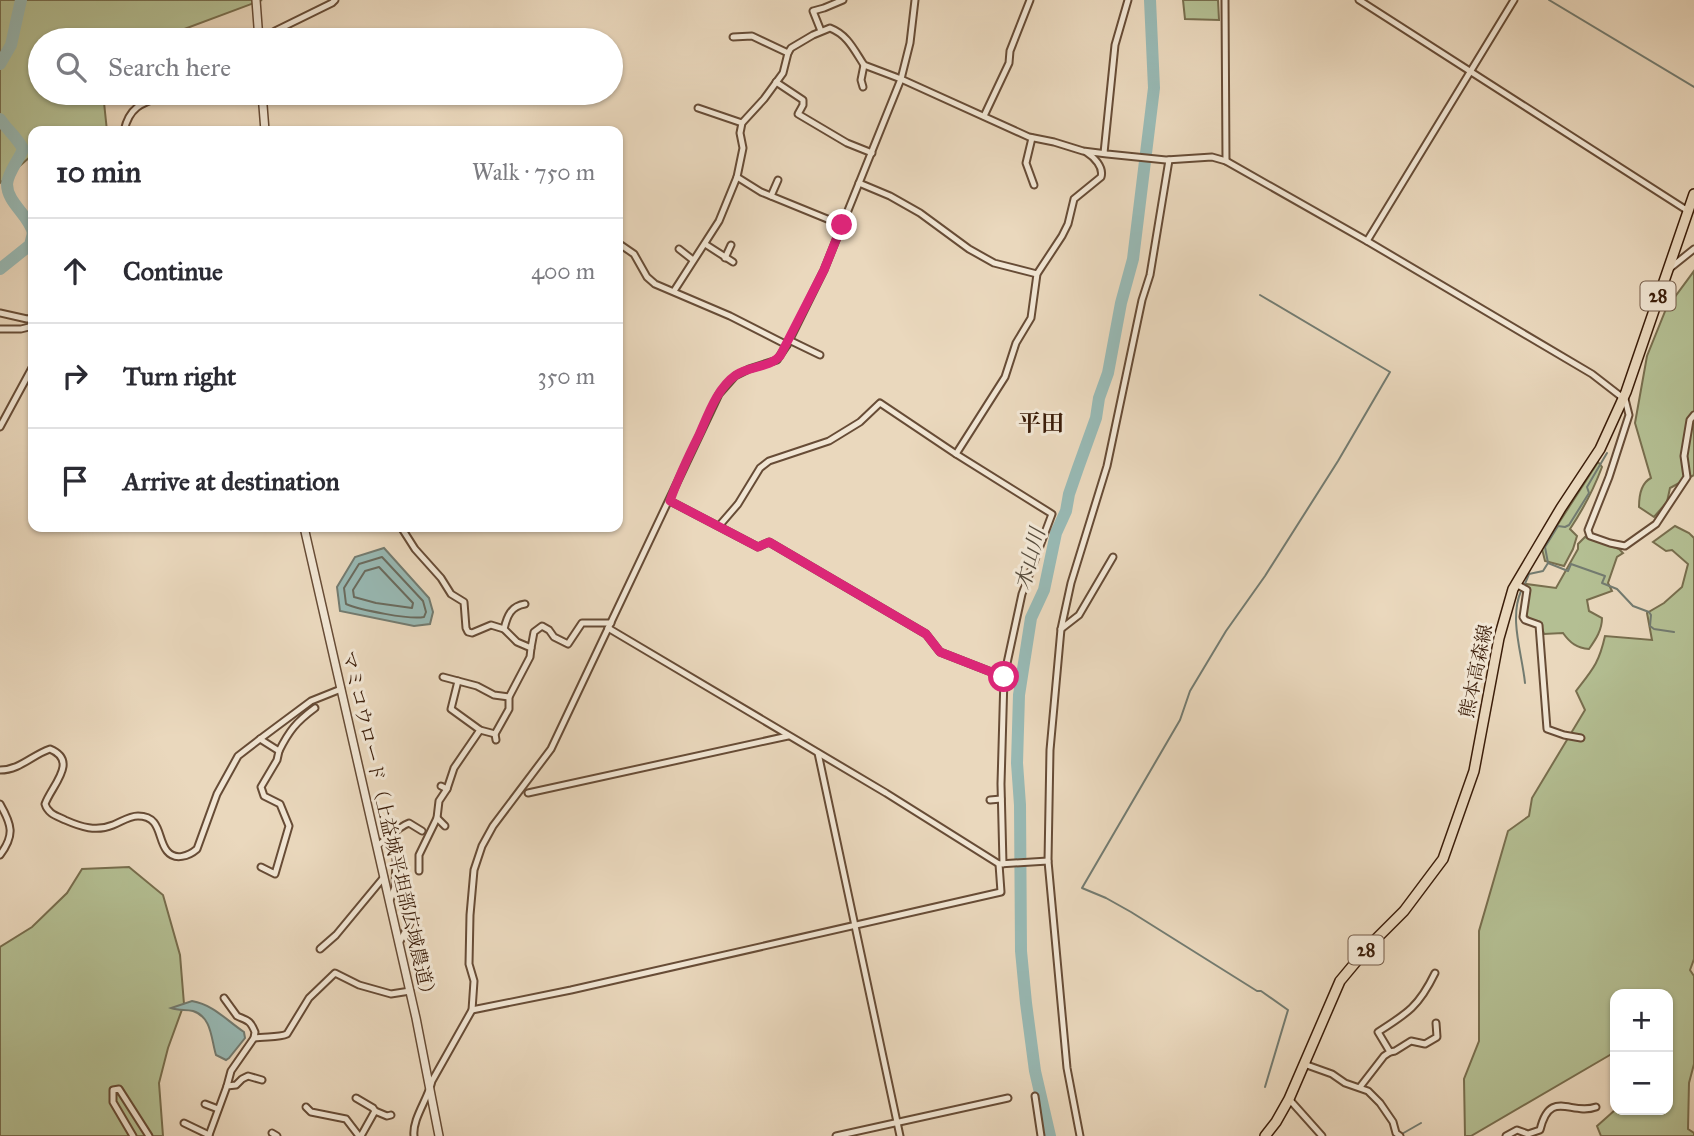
<!DOCTYPE html>
<meta charset="utf-8">
<style>
body{margin:0;font-family:"IM FELL Great Primer","Noto Serif JP",serif;background:#f2f2f3;color:#2b2b33}
.controls{position:absolute;right:21px;bottom:21px;display:grid;overflow:hidden;border-radius:14px;box-shadow:0 2px 5px #0004}
.controls button{width:63px;height:63px;display:grid;place-items:center;padding:0;border:0;border-bottom:2px solid #e1e1e2;background:#fff;color:#2b2b33;font:35px sans-serif}
.stop{position:absolute;width:21px;height:21px;margin:-16px;border:5px solid #db2777;border-radius:50%;background:#fff}
.stop.end{background:#db2777;border-color:#fff;box-shadow:0 2px 7px #0008}
.list{margin:0;padding:0;list-style:none}
h2{display:flex;justify-content:space-between;align-items:center;height:91px;margin:0;padding:0 28px;font-size:30px}
h2 small{font-size:23px;font-weight:400;color:#7c7c81}
.list li{display:grid;grid-template-columns:46px 1fr auto;gap:21px;align-items:center;box-sizing:border-box;height:105px;padding:0 28px;border-top:2px solid #e1e1e2}
.list b{display:block;font-size:26px;white-space:nowrap}
.list em{font-size:23px;font-style:normal;color:#7c7c81}
.icon{flex:none;width:38px;height:38px;fill:none;stroke:currentColor;stroke-width:2;stroke-linecap:round;stroke-linejoin:round}
.map{position:relative;flex:none;width:1694px;height:1136px;overflow:hidden}
.search{position:absolute;background:#fff;box-shadow:0 2px 5px #0004;left:28px;top:28px;width:595px;height:77px;display:flex;align-items:center;gap:18px;box-sizing:border-box;padding:0 24px;border-radius:38px;color:#7c7c81;font-size:26px}
.panel{position:absolute;background:#fff;box-shadow:0 2px 5px #0004;left:28px;top:126px;width:595px;height:406px;border-radius:14px}
.map>svg:first-child{display:block}
.green{fill:#b4bf93;stroke:#786e4e;stroke-width:2}
.water{fill:#98b9b4;stroke:#737b70;stroke-width:2}
.lines{fill:none;stroke-linecap:round;stroke-linejoin:round}
.shore{stroke:#6a6b5e;stroke-width:2}
.stream{stroke:#737b70;stroke-width:2}
.river{stroke:#98b9b4;stroke-width:12}
.minor-casing{stroke:#674c36;stroke-width:9}
.tertiary-casing{stroke:#674c36;stroke-width:10}
.primary-casing{stroke:#3b1d09;stroke-width:12}
.minor{stroke:#f1e6d4;stroke-width:5}
.tertiary{stroke:#f1e6d4;stroke-width:7}
.primary{stroke:#ead8bd;stroke-width:9}
.route{stroke:#db2777;stroke-width:9}
.labels{text-anchor:middle;dominant-baseline:central;stroke-width:6;stroke-linejoin:round;paint-order:stroke}
.shield{fill:#f1e6d4;stroke:#725946;stroke-width:2}
.shield-label{font-size:18px;font-weight:bold;fill:#3b1d09}
.street-label{font-size:19px;fill:#3b1d09;stroke:#f1e6d4}
.water-label{font-size:21px;font-style:italic;fill:#574c3c;stroke:#f1e6d4}
.quarter-label{font-size:23px;font-weight:bold;fill:#3b1d09;stroke:#f1e6d4}
</style>
<div class="map">
<svg width="1694" height="1136" viewBox="0 0 1694 1136">
<rect width="100%" height="100%" fill="#ead8bd"/>
<filter id="stains"><feTurbulence type="fractalNoise" baseFrequency=".00286" numOctaves="4"/><feColorMatrix values="0 0 0 0 .2 0 0 0 0 .09 0 0 0 0 .02 0 0 0 .5 -.17"/></filter>
<radialGradient id="worn" r=".72"><stop offset=".6" stop-color="#630" stop-opacity="0"/><stop offset="1" stop-color="#630" stop-opacity=".3"/></radialGradient>
<g class="green">
<polygon points="0,0 262,0 179,31 136,36 126,40 40,40 40,93 103,93 107,131 33,131 33,159 30,157 0,183"/>
<polygon points="1183,0 1218,0 1219,20 1185,19"/>
<path d="M1694 271V475L1670 488 1667 502 1654 517 1639 507C1639 496 1641 483 1651 478L1635 423 1647 356 1666 309Z"/>
<path d="M1598 462 1602 467C1593 491 1584 508 1570 529L1577 536 1573 549 1564 566 1545 561 1542 549Z"/>
<path d="M1675 526 1689 533 1694 538V959L1690 970 1694 976V1064L1689 1083 1688 1129 1694 1133V1136H1601L1597 1126 1615 1110H1668V994H1615V1052L1471 1136H1465L1464 1079 1479 1041V931L1508 831 1529 816 1532 798 1585 710 1576 691C1593 669 1599 663 1605 636L1652 640 1647 613 1664 603 1682 587 1688 564 1672 550 1666 551 1653 542Z"/>
<path d="M1585 537 1619 549 1623 553 1617 557 1608 583 1612 591 1587 600 1589 611 1602 618C1602 630 1596 639 1589 649 1577 648 1570 643 1563 633L1544 634 1540 622 1530 619 1526 615V584L1556 588 1578 549V544Z"/>
<polygon points="129,867 163,895 180,955 184,1004 168,1048 159,1083 163,1136 0,1136 0,947 32,927 67,893 82,869"/>
</g>
<g class="water">
<polygon points="384,548 429,598 433,612 430,624 414,626 340,611 337,587 355,557"/>
<path d="M192 1001C214 1005 226 1020 244 1032L245 1038 229 1058 226 1060 216 1055C211 1039 212 1017 193 1011 186 1009 179 1011 171 1008Z"/>
</g>
<g class="lines">
<g class="shore">
<path d="M382 557 423 601 426 612 424 617C410 620 360 610 346 604L344 588 359 564Z"/>
<polygon points="379,567 413,603 412,608 376,603 354,597 353,590 365,571"/>
</g>
<g class="stream">
<polyline points="1549,0 1694,87"/>
<polyline points="1260,295 1390,372 1338,461 1265,576 1226,631 1190,691 1180,720 1082,888 1106,898 1131,912 1257,991 1261,991 1288,1010 1265,1087"/>
<polyline points="1548,563 1568,571 1571,564 1605,576 1602,583 1617,589 1633,606 1649,612 1651,615 1650,626 1654,629 1674,632"/>
<polyline points="1524,586 1529,574 1543,571 1548,563 1545,547 1558,526 1565,527 1569,525 1589,493 1587,487 1607,453"/>
<path d="M1521 591C1509 619 1522 653 1525 683"/>
<polyline points="1400,1135 1421,1123"/>
</g>
<g class="river">
<polyline points="0,64 11,45 21,0"/>
<path d="M0 119C7 130 17 137 23 149 19 160 8 172 7 184 7 203 29 215 33 233"/>
<polyline points="0,269 30,245 33,233"/>
<polyline points="1050,1136 1035,1071 1026,1003 1021,951 1020,805 1017,763 1019,695 1031,618 1044,590 1056,533 1066,511 1069,494 1078,468 1096,418 1099,398 1108,373 1121,303 1133,259 1154,88 1150,0"/>
</g>
<defs>
<g id="minor">
<polyline points="1225,0 1226,161"/>
<polyline points="1359,0 1688,211"/>
<polyline points="821,31 813,11 824,8 843,0"/>
<polyline points="733,37 752,36 788,53"/>
<polyline points="260,40 275,31 332,3 335,0"/>
<polyline points="776,82 803,100 803,105 798,114 847,143 872,153"/>
<polyline points="863,87 861,80 864,65"/>
<polyline points="698,108 742,123"/>
<polyline points="984,116 1009,63 1010,51 1030,0"/>
<path d="M124 131C130 103 147 102 171 93"/>
<polyline points="1032,138 1026,163 1034,185"/>
<polyline points="1104,153 1115,45 1128,0"/>
<polyline points="737,177 761,192 842,225"/>
<polyline points="859,183 890,196 920,213 969,249 994,263 1037,274"/>
<polyline points="771,196 778,180"/>
<polyline points="1367,241 1514,0"/>
<polyline points="618,243 634,254 647,277 655,284 730,316 787,345"/>
<polyline points="705,244 733,262"/>
<polyline points="679,249 693,260"/>
<polyline points="725,258 731,245"/>
<polyline points="1669,269 1694,249"/>
<path d="M674 291 719 221 737 177 743 148 740 133 742 123 764 99 783 73 788 53 791 48 813 35 830 28C848 35 854 50 864 65L901 79 1029 137 1054 142 1083 151 1107 154 1166 160 1212 157 1226 161 1367 241 1592 374 1623 398"/>
<polyline points="0,313 27,319 33,318"/>
<polyline points="0,329 21,329 33,326"/>
<polyline points="789,340 820,355"/>
<polyline points="1625,399 1629,415 1609,477 1588,530 1590,536 1610,543 1625,546 1656,524 1687,477 1684,456 1690,420 1694,415"/>
<polyline points="0,427 33,366"/>
<path d="M956 454 1005 377 1016 343 1031 318 1037 274 1062 236 1068 224 1074 199 1101 177C1104 167 1094 157 1086 152"/>
<polyline points="670,501 758,547 769,542 926,634 940,652 1004,677"/>
<polyline points="719,526 738,504 760,468 769,461 829,441 860,422 880,403 956,454 1052,514 1022,594 1004,677 1001,784 1003,864"/>
<polyline points="401,527 415,549 441,578 451,594 464,602 466,628 468,632 472,633 491,625 504,629 517,642 531,648 534,632 542,626 549,630 554,637 568,644 582,623 611,623"/>
<polyline points="1516,584 1527,590 1523,617 1525,620 1539,625 1547,729 1564,735 1581,738"/>
<polyline points="608,628 886,793 999,864 1048,861"/>
<path d="M504 629C507 616 511 606 525 604"/>
<polyline points="1061,629 1079,615 1113,557"/>
<polyline points="443,677 477,686 494,695 509,697"/>
<polyline points="458,681 451,709 480,730 495,734"/>
<polyline points="260,739 279,751 277,760 261,787 264,796 280,804 289,826 275,874 261,867"/>
<polyline points="496,740 495,734 509,709 509,697 530,657 531,648"/>
<path d="M279 751C289 731 296 722 315 708"/>
<polyline points="818,753 900,1136"/>
<path d="M0 770C20 770 32 755 50 749 79 761 52 785 45 804 48 814 57 816 65 820 81 827 96 832 113 825 121 822 129 816 138 816 162 816 157 839 167 851 175 861 189 856 197 849L217 794 238 756 260 739 311 701 341 689"/>
<polyline points="447,789 454,768 480,730"/>
<polyline points="528,793 788,736"/>
<polyline points="990,800 1001,799"/>
<path d="M0 804C12 825 15 835 0 855"/>
<polyline points="437,818 445,826"/>
<path d="M377 846C387 839 398 827 409 823L422 831"/>
<polyline points="419,871 419,855 437,818 439,801 447,789 441,786"/>
<polyline points="390,900 395,887 396,859"/>
<polyline points="399,943 411,921"/>
<polyline points="320,949 336,935 384,877"/>
<path d="M224 998 237 1016C248 1021 250 1020 255 1032L254 1038 231 1071 227 1086"/>
<polyline points="472,1010 571,990 1001,892 999,864"/>
<path d="M254 1038C265 1036 279 1038 287 1034L309 998 335 973 359 985 391 994 410 991"/>
<path d="M1390 1052 1378 1032C1408 1013 1419 1006 1435 973"/>
<polyline points="1304,1064 1332,1074 1345,1083 1368,1091 1380,1103 1393,1122 1396,1133 1400,1136"/>
<polyline points="1360,1087 1384,1056 1390,1052 1395,1051 1411,1041 1425,1044 1437,1037 1436,1023"/>
<polyline points="1035,1096 1041,1136"/>
<polyline points="356,1098 373,1108 375,1111 361,1136"/>
<polyline points="1289,1099 1322,1136"/>
<polyline points="205,1104 218,1109"/>
<polyline points="306,1107 311,1112 346,1119 359,1136"/>
<polyline points="375,1111 387,1116 391,1115"/>
<polyline points="184,1123 209,1135 208,1136"/>
<polyline points="272,1133 277,1136"/>
<polyline points="209,1135 227,1086 236,1085 242,1079 248,1076 262,1080"/>
<polyline points="133,1136 113,1102 113,1090 119,1089 149,1136"/>
<path d="M414 1136C412 1119 428 1099 432 1081L472 1010 474 981 469 964 470 915 474 870 482 846 493 826 551 749 719 394 735 376 749 369 777 360 787 345 824 270 901 79 910 43 915 0"/>
<polyline points="836,1136 1008,1098"/>
<polyline points="1080,1136 1067,1068 1048,861 1050,750 1061,629 1071,583 1107,466 1142,300 1150,275 1169,160"/>
<path d="M1506 1136 1517 1130 1528 1134 1540 1130C1550 1088 1571 1116 1596 1107"/>
</g>
<g id="tertiary">
<polyline points="256,0 259,40"/>
<polyline points="262,93 265,131"/>
<polyline points="304,527 416,1018 439,1136"/>
</g>
<polyline id="primary" points="1265,1136 1276,1122 1289,1099 1340,981 1370,945 1404,911 1443,859 1474,771 1499,638 1513,589 1561,508 1600,449 1626,392 1694,194"/>
</defs>
<use href="#minor" class="minor-casing"/>
<use href="#tertiary" class="tertiary-casing"/>
<use href="#primary" class="primary-casing"/>
<use href="#minor" class="minor"/>
<use href="#tertiary" class="tertiary"/>
<use href="#primary" class="primary"/>
</g>
<g class="lines">
<path class="route" d="M842 225 824 270 780 356C769 368 749 366 736 375 717 388 708 415 699 435 688 457 678 478 670 501L758 547 769 542 926 634 940 652 1004 677"/>
</g>
<g class="labels">
<g class="shield">
<rect x="1640.5" y="281.5" width="35" height="29" rx="5"/>
<rect x="1348.5" y="935.5" width="35" height="29" rx="5"/>
</g>
<g class="shield-label">
<text x="1658" y="296">28</text>
<text x="1366" y="950">28</text>
</g>
<g class="street-label">
<text transform="translate(1476 671) rotate(-78)">熊本高森線</text>
<text transform="translate(389 827) rotate(77)">マミコウロード（上益城平坦部広域農道）</text>
</g>
<g class="water-label">
<text transform="translate(1030 559) rotate(-75)">木山川</text>
</g>
<g class="quarter-label">
<text x="1041" y="423">平田</text>
</g>
</g>
<rect width="100%" height="100%" filter="url(#stains)"/>
<rect width="100%" height="100%" fill="url(#worn)"/>
</svg>
<div class="controls">
<button>+</button>
<button>−</button>
</div>
<div class="stop" style="left:1004px;top:677px"></div>
<div class="stop end" style="left:842px;top:225px"></div>
<div class="search"><svg class="icon" aria-label="search" viewBox="0 0 24 24"><circle cx="10" cy="10" r="6"/><path d="M15 15l6 6"/></svg>Search here</div>
<section class="panel">
<h2>10 min<small>Walk · 750 m</small></h2>
<ul class="list">
<li><svg class="icon" aria-label="ahead" viewBox="0 0 24 24"><path d="M12 20V5M6 11l6-6 6 6"/></svg><div><b>Continue</b></div><em>400 m</em></li>
<li><svg class="icon" aria-label="right" viewBox="0 0 24 24"><path d="M7 20v-9h11M14 6l5 5-5 5"/></svg><div><b>Turn right</b></div><em>350 m</em></li>
<li><svg class="icon" aria-label="arrive" viewBox="0 0 24 24"><path d="M6 21V4h12l-3 4 3 4H6"/></svg><div><b>Arrive at destination</b></div></li>
</ul>
</section>
</div>
